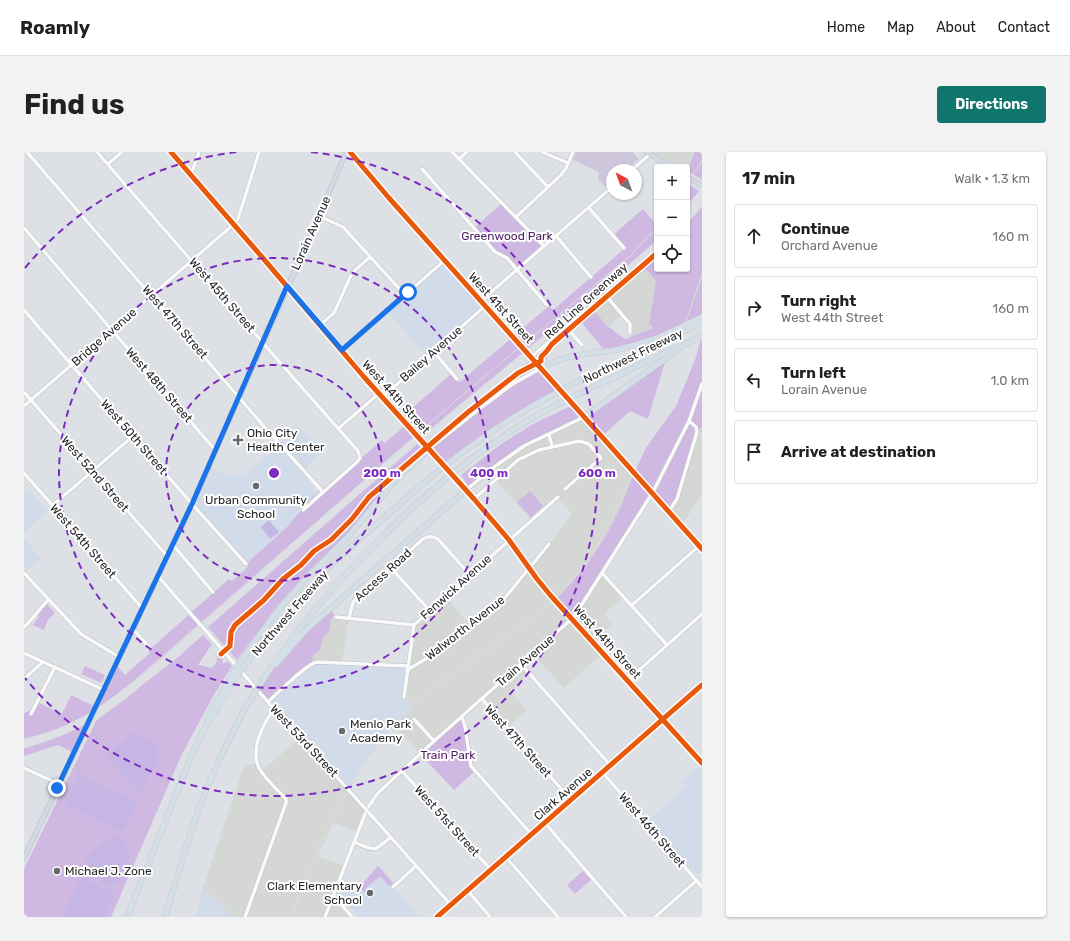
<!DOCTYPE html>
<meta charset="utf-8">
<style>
body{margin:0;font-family:Rubik,sans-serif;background:#f2f2f2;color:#202124}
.controls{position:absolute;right:12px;top:12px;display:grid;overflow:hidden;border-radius:4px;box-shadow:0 1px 3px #0004}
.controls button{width:36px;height:36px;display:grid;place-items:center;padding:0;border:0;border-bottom:1px solid #e0e0e0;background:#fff;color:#202124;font:20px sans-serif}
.compass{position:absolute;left:582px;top:12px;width:36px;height:36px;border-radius:50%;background:#fff;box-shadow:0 1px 3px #0004;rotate:319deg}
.stop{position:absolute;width:12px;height:12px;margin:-9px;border:3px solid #1a73e8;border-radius:50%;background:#fff}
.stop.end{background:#1a73e8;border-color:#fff;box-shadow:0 1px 4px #0008}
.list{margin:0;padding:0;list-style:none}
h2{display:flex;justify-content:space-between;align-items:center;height:52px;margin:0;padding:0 16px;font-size:17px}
h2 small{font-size:13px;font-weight:400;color:#757577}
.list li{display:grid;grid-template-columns:26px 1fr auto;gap:12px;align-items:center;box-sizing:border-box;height:64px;margin:0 8px 8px;padding:0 8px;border:1px solid #e0e0e0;border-radius:4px}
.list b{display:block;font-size:15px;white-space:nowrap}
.list p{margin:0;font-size:13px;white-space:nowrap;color:#757577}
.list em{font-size:13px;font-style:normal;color:#757577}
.icon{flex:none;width:22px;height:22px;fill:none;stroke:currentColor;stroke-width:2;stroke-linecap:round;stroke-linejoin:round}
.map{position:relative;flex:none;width:678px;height:765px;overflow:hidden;border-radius:4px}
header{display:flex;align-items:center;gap:24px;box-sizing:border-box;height:56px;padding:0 20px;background:#fff;border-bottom:1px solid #e0e0e0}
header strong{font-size:19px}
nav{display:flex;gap:22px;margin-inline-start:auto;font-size:14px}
.intro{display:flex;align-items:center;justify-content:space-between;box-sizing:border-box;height:96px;padding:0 24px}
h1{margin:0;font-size:28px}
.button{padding:10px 18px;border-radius:4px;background:#0f766e;color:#fff;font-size:14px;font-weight:700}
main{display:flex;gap:24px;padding:0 24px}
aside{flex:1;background:#fff;border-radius:4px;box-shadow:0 1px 3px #0004}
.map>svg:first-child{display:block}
.industrial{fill:#d4d7d4}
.education{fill:#d2dbe9}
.green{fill:#cfb8e2;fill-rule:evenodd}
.cemetery{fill:#cec7dc}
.pitch{fill:#c5b6e6}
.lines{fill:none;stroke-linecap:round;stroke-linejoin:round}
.minor-casing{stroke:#bec0c0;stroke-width:4.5}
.major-casing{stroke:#bcbdbf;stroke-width:5.5}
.highway-casing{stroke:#bcbdbf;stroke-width:6}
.minor{stroke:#fafafb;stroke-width:3.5}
.major{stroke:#d3d8e5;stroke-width:4.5}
.highway{stroke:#d3dee7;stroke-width:5.5}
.rail{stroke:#dddedd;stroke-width:1}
.minor-bridge-casing{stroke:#bec0c0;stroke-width:4.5;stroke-linecap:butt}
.major-bridge-casing{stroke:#bcbdbf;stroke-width:5.5;stroke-linecap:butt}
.highway-bridge-casing{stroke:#bcbdbf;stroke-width:6;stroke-linecap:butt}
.minor-bridge{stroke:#fafafb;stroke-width:3.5}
.major-bridge{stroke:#d3d8e5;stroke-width:4.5}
.highway-bridge{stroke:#d3dee7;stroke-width:5.5}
.cycleway-casing{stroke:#fff;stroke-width:8}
.cycleway{stroke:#e8590c;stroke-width:5}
.route{stroke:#1a73e8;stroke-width:5}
.ring{fill:none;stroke:#7b2cbf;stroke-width:2;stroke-dasharray:7 5}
.poi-dot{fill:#67696a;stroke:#fff;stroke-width:1.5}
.labels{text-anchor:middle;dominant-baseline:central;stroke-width:4;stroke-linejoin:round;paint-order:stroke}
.street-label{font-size:12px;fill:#282828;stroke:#fff}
.park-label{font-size:12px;fill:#4f1c60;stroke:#fff}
.poi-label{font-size:12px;fill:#282828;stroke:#fff;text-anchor:start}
.centre{fill:#7b2cbf;stroke:#fff;stroke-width:2}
.ring-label{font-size:12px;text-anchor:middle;font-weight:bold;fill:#7b2cbf;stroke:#fff;stroke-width:4;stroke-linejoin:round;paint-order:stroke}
</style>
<header>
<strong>Roamly</strong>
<nav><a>Home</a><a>Map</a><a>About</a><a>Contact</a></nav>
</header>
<div class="intro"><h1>Find us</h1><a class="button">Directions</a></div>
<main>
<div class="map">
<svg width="678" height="765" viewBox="0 0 678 765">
<rect width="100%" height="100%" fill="#dde1e6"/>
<g class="industrial">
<polygon points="622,0 671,0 663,16 663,15 656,15"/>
<polygon points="620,115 632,129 625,170 629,176 606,185 606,172 598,163 584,175 566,154 584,146"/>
<polygon points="560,265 610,321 597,354 580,387 561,415 532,448 579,422 600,444 580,462 589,472 570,489 580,500 540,536 509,502 497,512 505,521 486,539 503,558 484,575 458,547 396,602 370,573 387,555 380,545 390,473 422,445 446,473 475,453 525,392 548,362 533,345 507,368 464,320 500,294"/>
<polygon points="678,275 678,342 657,374 645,359 673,280"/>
<polygon points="305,457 312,465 325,466 318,510 288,511 291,470"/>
<polygon points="277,585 343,658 334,680 309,671 294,704 320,714 309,743 328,765 205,765 207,763 179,736 220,614 233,611 237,619"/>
</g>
<g class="education">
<polygon points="421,108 461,154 404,205 363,160"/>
<polygon points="272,272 299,299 278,320 294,342 275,359 273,365 222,412 168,352 184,316 207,325 211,321 219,324 245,302"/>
<polygon points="5,338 24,359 0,380 0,343"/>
<polygon points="0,387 17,406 3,418 0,415"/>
<polygon points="288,511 384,514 380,545 388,555 357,589 341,610 324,637 244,550"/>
<polygon points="677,613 678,614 678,719 673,723 624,668 662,635 658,629"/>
<polygon points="355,713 372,732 370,735 395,765 335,765 316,745 321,729 334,737"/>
<polygon points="179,736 207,763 205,765 172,765"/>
</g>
<g class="green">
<polygon points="671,0 678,0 678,28 663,18"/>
<polygon points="666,33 675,39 663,54 663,37"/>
<polygon points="478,51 520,94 494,117 483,106 471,100 450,76"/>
<path d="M678 55V165L636 185 581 199 556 169 530 192 531 193 520 211H518L480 235 443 262 366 328 328 377 287 417 254 453 213 508 204 498 198 503 199 512 203 509 208 514 191 541 158 602 87 765H4L0 761V717L72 569 152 507 179 483 188 492 174 513 180 514 187 516C193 513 193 509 193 504L202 496 184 475 393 292 397 296H398L445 256 475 234 505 209 508 213 515 209 513 205 514 202 633 98V117H663V72ZM620 115 632 129 625 171 629 176 601 187 582 173 570 158Z"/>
<path d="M619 57 633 73V88L608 110 396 286 392 283C332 335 272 388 212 441 188 462 163 483 139 505 94 543 59 574 0 587V561L10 557 13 550 38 562 47 543 72 555 92 513 101 523 126 501 124 499 205 427 208 429 224 415 222 412 264 374 293 339 281 356 358 288 361 291 383 272 377 266 428 221 436 230 525 154 529 158 600 97 589 83Z"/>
<polygon points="678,184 678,275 673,280 654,345 645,359 628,341 549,467 532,448 561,415 580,387 597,354 610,321 622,296 652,254 671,208"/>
<polygon points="642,207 624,267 606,259 578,284 560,265 500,294 445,335 437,323 480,290 509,272 545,255 551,255 560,265"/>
<polygon points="517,216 537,239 522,246 420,314 405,297 487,233"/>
<polygon points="506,339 519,354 507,365 493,350"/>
<polygon points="23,452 31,461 24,468 20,478 9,473 15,464 14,460"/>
<polygon points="305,457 311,463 307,467 305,480 299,485 296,498 289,504 288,511 244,550 233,537 242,523"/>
<polygon points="61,514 81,523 77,531 57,522"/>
<polygon points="438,565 447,614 451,619 430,638 396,602"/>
<polygon points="64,571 50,601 34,593 0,604 0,596 31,586"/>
<polygon points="354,714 369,731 365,734 357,725 355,725 341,737 343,739 341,741 337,737 338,732"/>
<polygon points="559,719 567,728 551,742 543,733"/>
</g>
<polygon class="cemetery" points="552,0 609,0 615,7 602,18 588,18 588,30 581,35 574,27 575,20 549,8"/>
<g class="pitch">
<polygon points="245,368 255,380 246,387 237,375"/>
<polygon points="111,580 129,590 131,593 133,602 133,610 116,641 82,605"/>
<polygon points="55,623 114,651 99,679 41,652"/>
<polygon points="91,683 100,688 106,702 96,729 86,735 75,727 60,707 79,690"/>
<polygon points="58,725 91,741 79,765 38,765"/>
</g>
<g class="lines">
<defs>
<g id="minor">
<polyline points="3,0 244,279 299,340"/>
<polyline points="73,0 259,214 334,299 336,306 333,310 279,358"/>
<polyline points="147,0 238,105 340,225 383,272"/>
<polyline points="326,0 495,192"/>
<polyline points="428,0 520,94"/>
<polyline points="491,0 524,35"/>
<polyline points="518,0 544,11"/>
<polyline points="435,7 443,0"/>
<polyline points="84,12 98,0"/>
<polyline points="398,17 471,100 483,106 523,153"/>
<polyline points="608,18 626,2"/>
<polyline points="167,23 175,0"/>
<polyline points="565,56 600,96"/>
<polyline points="295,64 319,75 381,143"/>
<polyline points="492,65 537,23 542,16 549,0"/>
<polyline points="0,76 192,299"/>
<polyline points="532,84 567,125"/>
<polyline points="457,149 588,35"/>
<polyline points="0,158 168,352 222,412"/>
<polyline points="296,173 310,161 328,121 346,105"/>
<polyline points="542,175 558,193"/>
<polyline points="318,198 421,108"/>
<polyline points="410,200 433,227"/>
<polyline points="507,205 554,165 580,144 584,146 606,172 606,181"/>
<polyline points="507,205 530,231"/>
<polyline points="0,240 143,404"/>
<polyline points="0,254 210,72 214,67 235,0"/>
<polyline points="551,255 602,312"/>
<polyline points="315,276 352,244 362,242 461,154"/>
<polyline points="525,283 528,294"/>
<polyline points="400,292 405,297 459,254 487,233 517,216"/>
<polyline points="0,321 118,456"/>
<polyline points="450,347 494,308 515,298 555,289 565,292 577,306 541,337"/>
<polyline points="636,349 678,397"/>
<polyline points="28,354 109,284"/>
<polyline points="645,359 653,347 673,280 672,275 665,269"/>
<polyline points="149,393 189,440"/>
<polyline points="502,413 485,388 442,338 473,313 500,294 560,265"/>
<polyline points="367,416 406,459"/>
<polyline points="0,421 57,482 95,505"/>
<polyline points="579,422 643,493"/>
<polyline points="134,424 166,461"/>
<polyline points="608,453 675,394"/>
<polyline points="312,465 390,473 534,345"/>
<path d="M325 466 329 450 399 387C405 384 408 384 414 387L446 423"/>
<path d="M0 475C9 467 16 456 25 447"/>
<polyline points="556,475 678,611"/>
<polyline points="109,477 126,496"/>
<polyline points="182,479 250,557 294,604"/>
<polyline points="0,501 80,538"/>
<polyline points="497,512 587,614"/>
<polyline points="383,518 407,504 475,453 525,392"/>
<polyline points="0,527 19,510"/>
<polyline points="604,528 678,462"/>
<polyline points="380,545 390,473"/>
<polyline points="458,547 547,648"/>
<path d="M244 550C255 540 281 513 293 510L384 514"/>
<polyline points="7,562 31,515"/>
<polyline points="438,565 441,574 447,614 508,683"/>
<polyline points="390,567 410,589"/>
<polyline points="0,616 35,632"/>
<polyline points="378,619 467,718"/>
<polyline points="579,621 678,735"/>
<polyline points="347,663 427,753"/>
<polyline points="521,671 602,765"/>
<path d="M330 690C352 699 348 701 367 685"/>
<polyline points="482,705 534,765"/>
<polyline points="369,735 392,714"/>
<polyline points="444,739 466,765"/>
<polyline points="309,743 328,765"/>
<path d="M221 765 262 651V647C253 637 241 627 235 616 226 597 239 572 250 557"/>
<polyline points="301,765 343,657 353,642 410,589 550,465 629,340 665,269 678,232"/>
<polyline points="413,765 678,533"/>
<polyline points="631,765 672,729"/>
</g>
<g id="major">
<polyline points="622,0 647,15"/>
<polyline points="77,544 168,352 295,64 322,0"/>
<polyline points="0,706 60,580"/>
</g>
<g id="highway">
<polyline points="659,193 678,184"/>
<path d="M517 216C541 202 565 202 591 198 607 195 621 190 636 185"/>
<polyline points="540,236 634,192"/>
<polyline points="548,245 629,207"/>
<polyline points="560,265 624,219"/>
<polyline points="219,506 251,462 280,429 323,386 368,332 405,297"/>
<path d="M223 510C246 480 270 451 296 424 316 403 339 384 361 365 415 316 467 275 532 241"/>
<polyline points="252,512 283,477 442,338"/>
<path d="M241 525C272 478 304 440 344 399 401 340 466 286 540 249"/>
<polyline points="183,566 208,523"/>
<polyline points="103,765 168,603 177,583 211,527"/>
<path d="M141 765C153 726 164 686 178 648 192 613 208 580 226 548"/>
</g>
</defs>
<use href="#minor" class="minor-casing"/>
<use href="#major" class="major-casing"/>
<use href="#highway" class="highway-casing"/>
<use href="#minor" class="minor"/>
<use href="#major" class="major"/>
<use href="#highway" class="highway"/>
<g class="rail">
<polyline points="663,33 678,8"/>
<polyline points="663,61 678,42"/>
<polyline points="420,266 611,110 633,91"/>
<path d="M0 587C46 577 74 558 110 529L443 239 607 103 633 75"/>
<path d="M0 596C38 586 73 568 104 545L363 317 426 264"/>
<path d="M267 765C277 738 288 711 300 685 328 626 362 572 414 532 460 497 513 471 550 426 584 383 599 344 619 294 640 237 658 180 678 123"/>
</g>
<defs>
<g id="minor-bridge">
<polyline points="495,192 505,203"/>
<polyline points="530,231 551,255"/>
<polyline points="383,272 400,292"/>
<polyline points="405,297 442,338"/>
<polyline points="602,312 636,349"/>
<polyline points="502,413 527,444 556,475"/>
<polyline points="166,461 182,479"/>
<polyline points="294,604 347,663"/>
</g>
<g id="major-bridge">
<polyline points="663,25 678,34"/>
<polyline points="60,580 77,544"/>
</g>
<g id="highway-bridge">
<polyline points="636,185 678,165"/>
<polyline points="634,192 678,170"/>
<polyline points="629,207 653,195"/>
<polyline points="624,219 642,207 659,193"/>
<polyline points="208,523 219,506"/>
<polyline points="211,527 223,510"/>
<polyline points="226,548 241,525"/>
</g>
</defs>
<use href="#minor-bridge" class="minor-bridge-casing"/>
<use href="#major-bridge" class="major-bridge-casing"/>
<use href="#highway-bridge" class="highway-bridge-casing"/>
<use href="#minor-bridge" class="minor-bridge"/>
<use href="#major-bridge" class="major-bridge"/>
<use href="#highway-bridge" class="highway-bridge"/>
<defs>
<g id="cycleway">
<polyline points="147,0 238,105 340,225 450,347 485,388 513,427 527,444 678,611"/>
<polyline points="326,0 365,46 678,397"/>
<polyline points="197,502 206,494 207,480 211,473 240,448 259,427 277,413 290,399 307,388 328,367 345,345 443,261 494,221 517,209 517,205 522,200 528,192 633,101"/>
<polyline points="413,765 678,533"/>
</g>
</defs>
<use href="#cycleway" class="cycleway-casing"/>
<use href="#cycleway" class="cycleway"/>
</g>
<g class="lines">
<polyline class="route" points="33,636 168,352 263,134 318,198 384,140"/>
</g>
<g class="ring">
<circle cx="250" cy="321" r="108"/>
<circle cx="250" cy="321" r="215"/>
<path d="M1 116A323 323 0 0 1 213 0M287 0A323 323 0 1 1 1 526"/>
</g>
<g class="poi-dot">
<path d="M212 282h4v4h4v4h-4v4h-4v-4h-4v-4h4z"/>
<circle cx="232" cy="334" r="4"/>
<circle cx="318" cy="579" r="4"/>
<circle cx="33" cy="719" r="4"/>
<circle cx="346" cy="741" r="4"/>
</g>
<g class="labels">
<g class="street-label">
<text transform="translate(287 81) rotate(-66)">Lorain Avenue</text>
<text transform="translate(198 143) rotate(49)">West 45th Street</text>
<text transform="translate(562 149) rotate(-42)">Red Line Greenway</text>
<text transform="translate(477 156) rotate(48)">West 41st Street</text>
<text transform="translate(151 170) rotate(49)">West 47th Street</text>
<text transform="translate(80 185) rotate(-41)">Bridge Avenue</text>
<text transform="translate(407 202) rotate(-41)">Bailey Avenue</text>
<text transform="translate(609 204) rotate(-26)">Northwest Freeway</text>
<text transform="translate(135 233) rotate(49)">West 48th Street</text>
<text transform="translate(372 245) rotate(48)">West 44th Street</text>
<text transform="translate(110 285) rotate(49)">West 50th Street</text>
<text transform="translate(71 322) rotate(49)">West 52nd Street</text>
<text transform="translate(59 389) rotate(49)">West 54th Street</text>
<text transform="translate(359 423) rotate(-42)">Access Road</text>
<text transform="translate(432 435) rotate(-42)">Fenwick Avenue</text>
<text transform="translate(266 461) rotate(-49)">Northwest Freeway</text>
<text transform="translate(441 476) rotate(-38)">Walworth Avenue</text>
<text transform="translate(583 490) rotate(48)">West 44th Street</text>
<text transform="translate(501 509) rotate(-41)">Train Avenue</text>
<text transform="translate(280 589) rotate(47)">West 53rd Street</text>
<text transform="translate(494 589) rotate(48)">West 47th Street</text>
<text transform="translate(539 642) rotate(-41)">Clark Avenue</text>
<text transform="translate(423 669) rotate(48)">West 51st Street</text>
<text transform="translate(628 678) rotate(49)">West 46th Street</text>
</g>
<g class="park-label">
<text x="483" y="84">Greenwood Park</text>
<text x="424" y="603">Train Park</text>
</g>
<g class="poi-label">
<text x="223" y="281">Ohio City<tspan x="223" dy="14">Health Center</tspan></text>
<text x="232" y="348" text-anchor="middle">Urban Community<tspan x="232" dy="14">School</tspan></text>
<text x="326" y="572">Menlo Park<tspan x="326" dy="14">Academy</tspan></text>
<text x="41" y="719">Michael J. Zone</text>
<text x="338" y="734" text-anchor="end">Clark Elementary<tspan x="338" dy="14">School</tspan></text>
</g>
</g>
<circle cx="250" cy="321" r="6" class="centre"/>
<g class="ring-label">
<text x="358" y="325">200 m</text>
<text x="465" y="325">400 m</text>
<text x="573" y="325">600 m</text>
</g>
</svg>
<div class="controls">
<button>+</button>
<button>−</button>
<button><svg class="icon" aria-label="locate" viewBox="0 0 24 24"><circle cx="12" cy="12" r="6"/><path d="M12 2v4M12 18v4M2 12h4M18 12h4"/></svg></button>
</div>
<svg class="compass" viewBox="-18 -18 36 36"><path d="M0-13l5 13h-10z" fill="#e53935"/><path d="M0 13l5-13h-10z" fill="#757577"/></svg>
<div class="stop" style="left:384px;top:140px"></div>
<div class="stop end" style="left:33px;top:636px"></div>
</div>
<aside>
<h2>17 min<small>Walk · 1.3 km</small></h2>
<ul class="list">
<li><svg class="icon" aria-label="ahead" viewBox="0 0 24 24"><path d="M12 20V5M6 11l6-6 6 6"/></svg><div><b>Continue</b><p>Orchard Avenue</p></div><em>160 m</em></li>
<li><svg class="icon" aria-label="right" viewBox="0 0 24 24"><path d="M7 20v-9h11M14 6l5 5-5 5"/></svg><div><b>Turn right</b><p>West 44th Street</p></div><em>160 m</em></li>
<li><svg class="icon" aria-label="left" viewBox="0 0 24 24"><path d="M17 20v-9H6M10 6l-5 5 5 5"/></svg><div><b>Turn left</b><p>Lorain Avenue</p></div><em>1.0 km</em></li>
<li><svg class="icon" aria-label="arrive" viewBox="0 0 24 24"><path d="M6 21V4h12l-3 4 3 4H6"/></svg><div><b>Arrive at destination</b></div></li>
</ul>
</aside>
</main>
